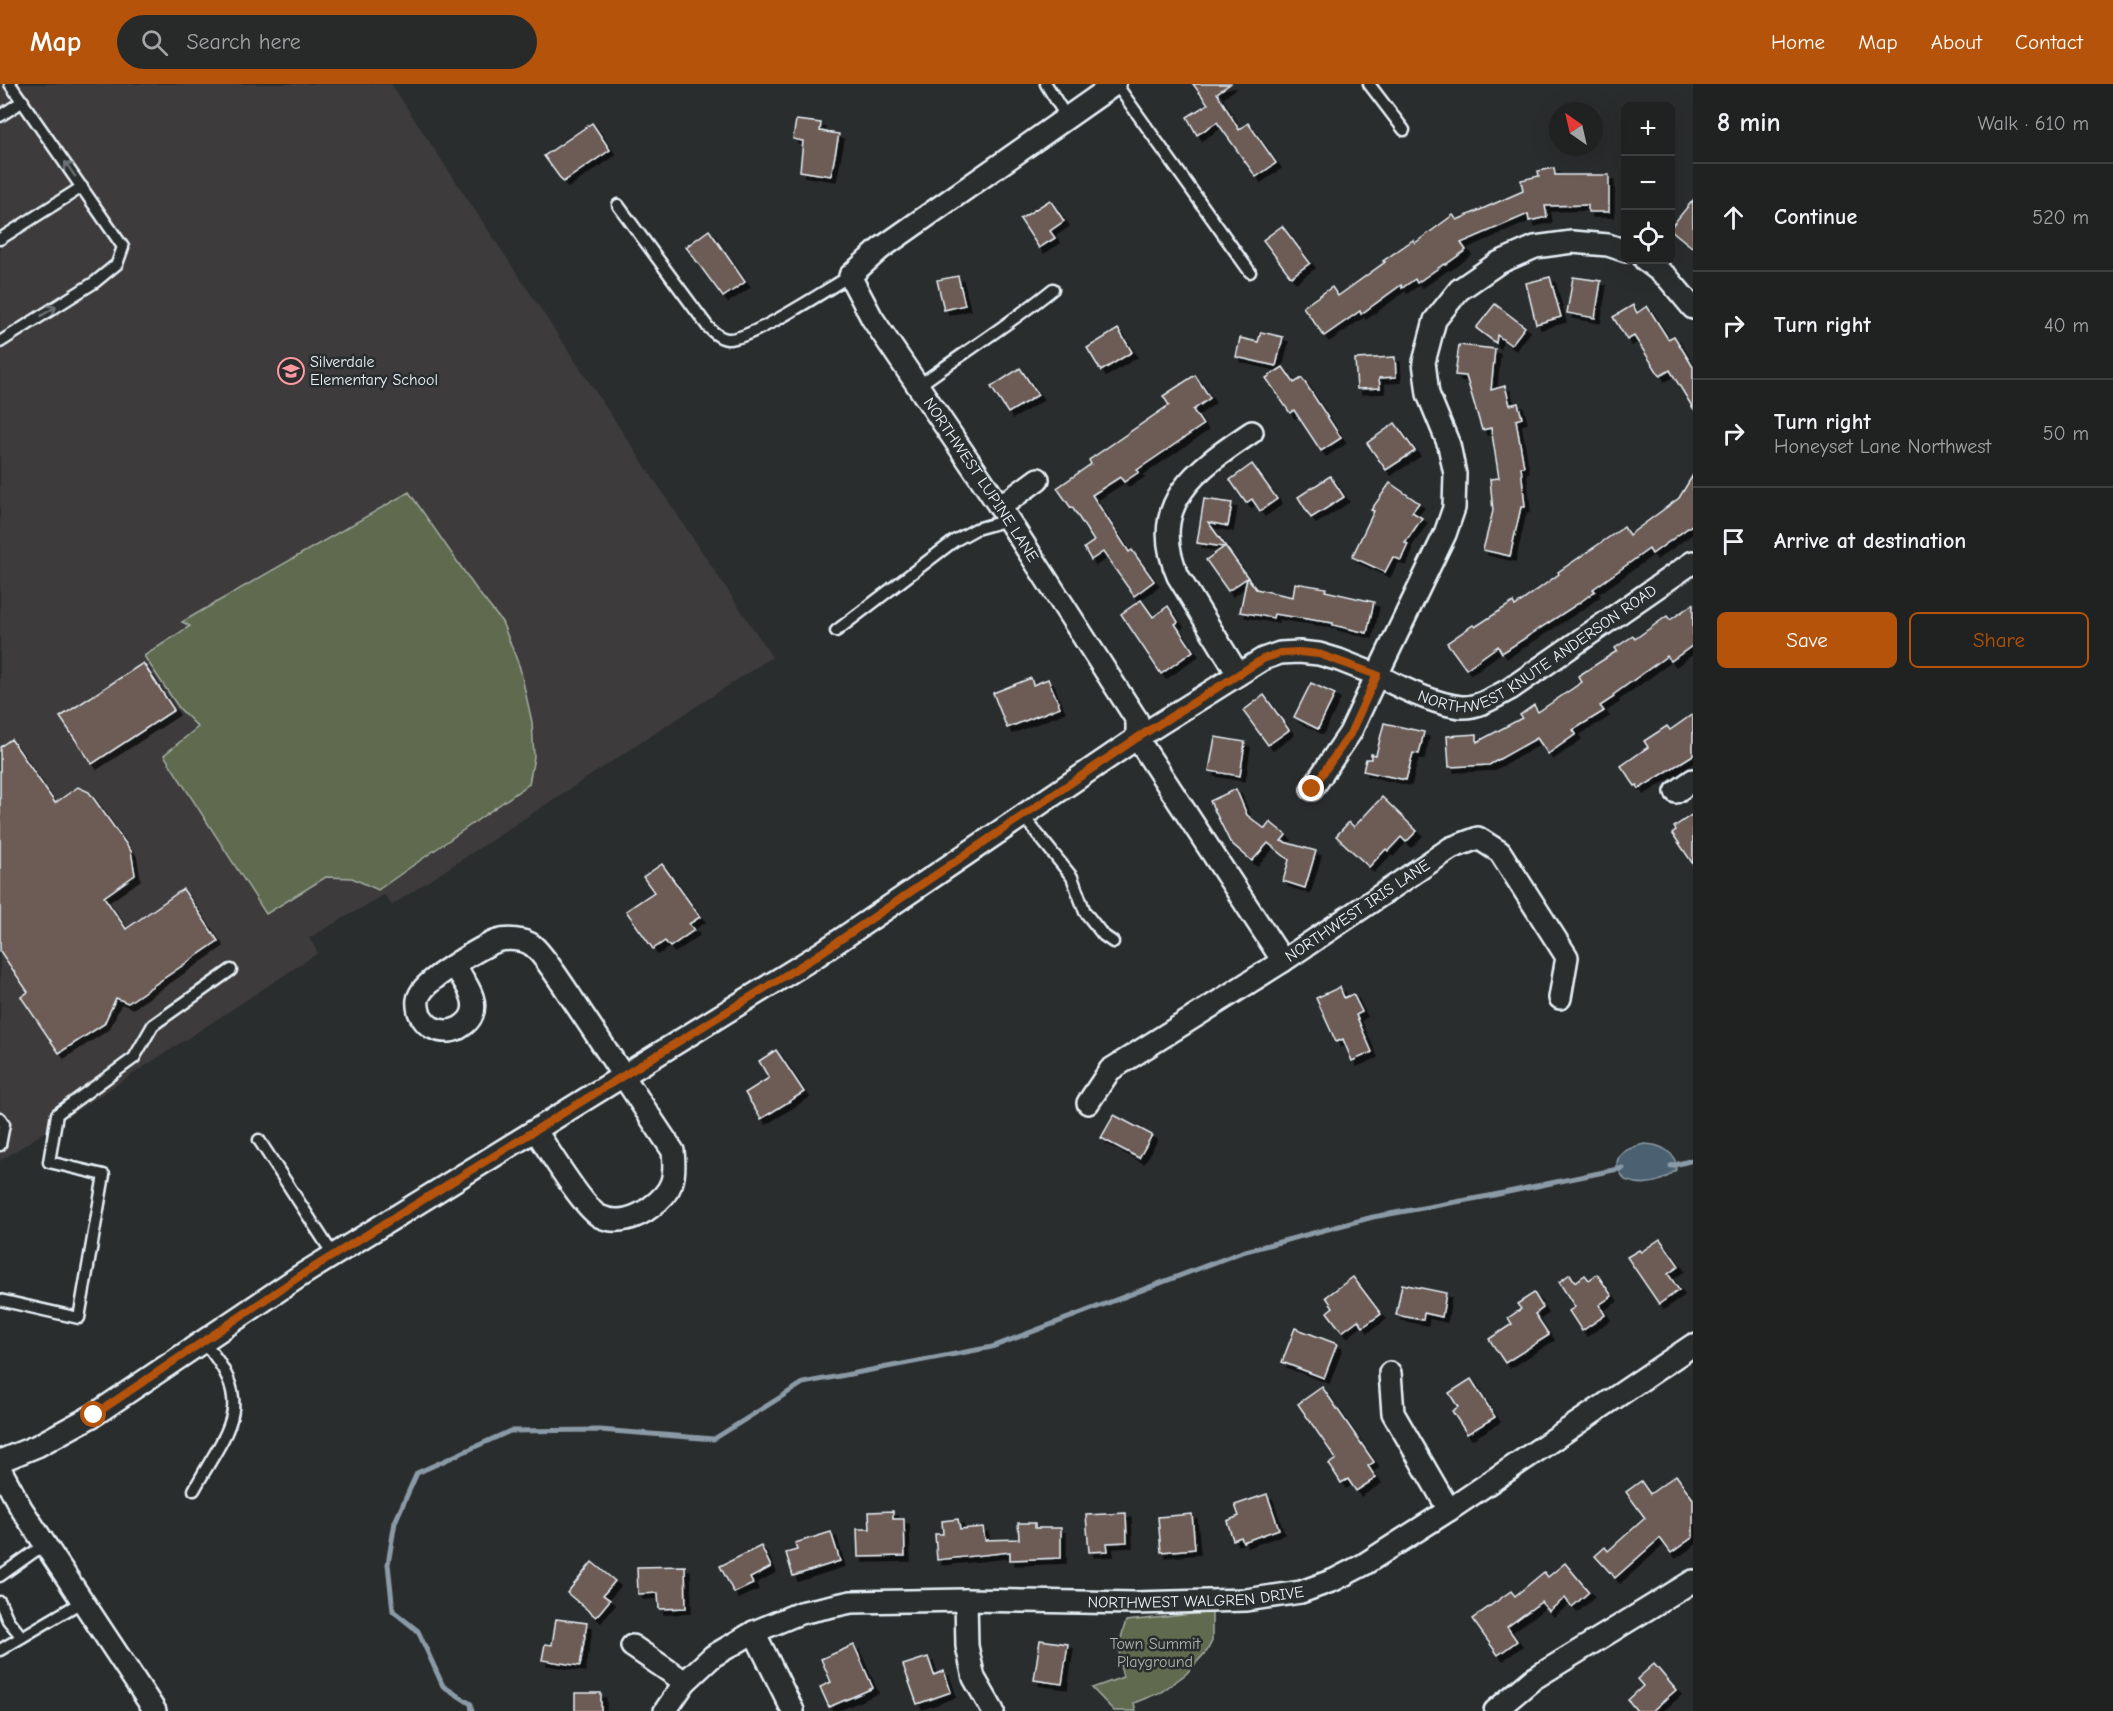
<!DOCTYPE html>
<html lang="en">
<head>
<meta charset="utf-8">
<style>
  body { margin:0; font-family:"Comic Neue",sans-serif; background:#282a2a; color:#f1f3f6 }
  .controls { position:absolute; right:18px; top:18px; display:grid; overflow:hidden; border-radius:9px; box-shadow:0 6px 24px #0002 }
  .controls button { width:54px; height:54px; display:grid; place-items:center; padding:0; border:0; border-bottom:2px solid #3d3f40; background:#202222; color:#f1f3f6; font:30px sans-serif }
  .compass { position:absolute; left:1549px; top:18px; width:54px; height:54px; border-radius:50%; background:#202222; box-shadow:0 6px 24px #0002; rotate:326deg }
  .stop { position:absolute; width:18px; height:18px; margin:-14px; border:4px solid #b45309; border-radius:50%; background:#fff }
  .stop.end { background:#b45309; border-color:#fff; box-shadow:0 2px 6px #0008 }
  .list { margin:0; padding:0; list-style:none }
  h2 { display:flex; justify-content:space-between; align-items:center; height:78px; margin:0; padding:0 24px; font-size:26px }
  h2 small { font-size:20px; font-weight:400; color:#a2a4a5 }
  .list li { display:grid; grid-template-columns:39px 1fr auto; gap:18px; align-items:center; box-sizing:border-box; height:108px; padding:0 24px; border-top:2px solid #3d3f40 }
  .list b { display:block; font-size:22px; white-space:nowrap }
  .list p { margin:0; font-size:20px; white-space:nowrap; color:#a2a4a5 }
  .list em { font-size:20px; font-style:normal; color:#a2a4a5 }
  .actions { display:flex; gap:12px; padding:18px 24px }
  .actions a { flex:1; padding:14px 0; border:2px solid #b45309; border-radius:9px; text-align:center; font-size:21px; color:#b45309 }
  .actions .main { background:#b45309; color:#fff }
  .icon { flex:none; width:33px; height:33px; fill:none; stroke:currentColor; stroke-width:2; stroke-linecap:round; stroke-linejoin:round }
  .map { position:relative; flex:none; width:1693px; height:1627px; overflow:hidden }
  header { display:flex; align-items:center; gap:36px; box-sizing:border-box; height:84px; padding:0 30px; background:#b45309; color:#fff }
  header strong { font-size:28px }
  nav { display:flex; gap:33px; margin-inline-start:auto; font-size:21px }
  .search { width:420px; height:54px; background:#282a2a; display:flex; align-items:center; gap:15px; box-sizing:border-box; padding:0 21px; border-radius:33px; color:#a2a4a5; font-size:22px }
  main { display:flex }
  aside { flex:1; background:#202222 }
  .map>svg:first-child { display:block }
</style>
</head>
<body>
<header>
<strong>Map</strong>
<div class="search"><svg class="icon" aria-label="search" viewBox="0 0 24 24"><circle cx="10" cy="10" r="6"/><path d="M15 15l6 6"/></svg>Search here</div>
<nav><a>Home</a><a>Map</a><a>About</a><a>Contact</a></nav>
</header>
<main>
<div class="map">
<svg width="1693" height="1627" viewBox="0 0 1693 1627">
  <defs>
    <filter id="shadow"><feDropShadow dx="5" dy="5" stdDeviation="0" flood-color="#0009"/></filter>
  </defs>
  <rect width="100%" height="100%" fill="#2a2d2e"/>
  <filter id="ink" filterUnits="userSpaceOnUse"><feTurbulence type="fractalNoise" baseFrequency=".0167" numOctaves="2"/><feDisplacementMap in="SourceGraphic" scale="12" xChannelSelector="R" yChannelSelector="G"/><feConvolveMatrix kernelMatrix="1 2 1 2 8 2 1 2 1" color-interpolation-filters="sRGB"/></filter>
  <g filter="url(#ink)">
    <polygon fill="#3e3b3a" points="0,0 391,0 772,573 392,821 384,811 309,854 318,869 0,1077"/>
    <g fill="#606a50" stroke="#a4aea4" stroke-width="1.5">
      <polygon points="409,408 479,509 502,538 520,584 532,638 534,673 529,700 378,806 352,794 326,793 266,830 164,671 198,643 179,624 144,572 190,542 182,538"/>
      <path d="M1212,1528v29l-5,10 -21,23 -25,18 -27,11 2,8h-22l-22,-23 31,-11c-6,-20 -4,-36 3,-56z"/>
    </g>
    <path fill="#4c606f" stroke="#8a9aa6" stroke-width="1.5" d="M1644,1060c15,0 34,8 32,26 -15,14 -32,17 -51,10l-8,-12c-2,-17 14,-20 27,-24z"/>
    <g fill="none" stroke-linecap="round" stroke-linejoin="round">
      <g stroke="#8a9aa6" stroke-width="5">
        <polyline points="1671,1082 1693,1076"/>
        <polyline points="472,1627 471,1620 443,1602 418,1547 393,1527 388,1480 395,1438 417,1389 510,1347 600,1346 714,1355 803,1299 992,1263 1242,1168 1373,1133 1489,1112 1623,1084"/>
      </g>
    </g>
    <g fill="#6c5b55" stroke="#e8f1f8" stroke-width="1.5" filter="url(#shadow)">
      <polygon points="1193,0 1230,0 1217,9 1239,46 1248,39 1276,79 1256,93 1217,38 1197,51 1187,33 1208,20"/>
      <polygon points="796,36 821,39 820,47 839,50 831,92 800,87 803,57 793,55"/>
      <polygon points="592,39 610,66 563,98 544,72"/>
      <polygon points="1554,84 1555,91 1609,91 1609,128 1588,128 1588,121 1545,122 1547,133 1529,137 1528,130 1461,159 1466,166 1445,181 1444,180 1417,199 1415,195 1402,204 1401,201 1361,230 1360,227 1324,252 1303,223 1332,203 1338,212 1385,178 1383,177 1413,156 1415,159 1453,131 1457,136 1523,107 1521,96 1539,92 1538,87"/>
      <polygon points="1050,116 1064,137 1050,147 1055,154 1039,164 1020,135"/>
      <polygon points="1693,116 1693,164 1671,146 1671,143"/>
      <polygon points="1282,142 1310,179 1291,193 1263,156"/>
      <polygon points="709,146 745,198 723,213 686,163"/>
      <polygon points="958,192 965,221 944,226 937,196"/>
      <polygon points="1550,193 1561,233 1536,240 1526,199"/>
      <polygon points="1573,193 1601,197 1595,234 1567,229"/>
      <polygon points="1495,220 1525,243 1511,261 1497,251 1496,259 1476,244"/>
      <polygon points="1633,221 1637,229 1647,222 1668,255 1674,252 1693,283 1693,324 1670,286 1660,292 1634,252 1627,256 1613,233"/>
      <polygon points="1118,245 1132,268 1101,287 1087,264"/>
      <polygon points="1261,248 1283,253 1276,282 1236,273 1240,254 1258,258"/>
      <polygon points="1459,261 1495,265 1491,306 1505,302 1510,321 1518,319 1522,334 1516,336 1524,383 1521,383 1525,423 1521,423 1510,472 1483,466 1493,427 1490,395 1499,394 1491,344 1482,346 1466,292 1455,291"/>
      <polygon points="1395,273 1396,293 1379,294 1380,304 1357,305 1355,275"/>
      <polygon points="1283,283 1294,299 1302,294 1341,354 1321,367 1294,326 1290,329 1266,294"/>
      <polygon points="1020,284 1038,311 1008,329 991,303"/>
      <polygon points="1195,291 1210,314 1193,326 1203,341 1137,386 1139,388 1124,398 1120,393 1092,411 1129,468 1132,466 1154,497 1134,512 1103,468 1091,476 1084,464 1094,457 1072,423 1071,424 1057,404 1091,380 1089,376 1169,321 1163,312"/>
      <polygon points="1395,339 1415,367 1386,386 1367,359"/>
      <polygon points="1252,380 1277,415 1260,427 1252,415 1246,419 1230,396"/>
      <polygon points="1693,391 1693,440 1652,470 1649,465 1593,505 1595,507 1579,519 1502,569 1498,562 1466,585 1447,559 1473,541 1475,543 1513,518 1515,522 1559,490 1558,488 1624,443 1629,451 1679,414"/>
      <polygon points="1330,392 1344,413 1311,434 1298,413"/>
      <polygon points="1390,399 1419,419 1412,428 1422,434 1405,459 1408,460 1401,476 1393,473 1385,488 1352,473 1374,427 1371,426"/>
      <polygon points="1204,415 1232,419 1228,442 1208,438 1256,505 1293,513 1295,499 1326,504 1325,507 1374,518 1367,549 1333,541 1333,539 1274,530 1273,534 1240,528 1247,494 1228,507 1206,476 1224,463 1197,459"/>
      <polygon points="1141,516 1153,533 1168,522 1178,538 1175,540 1193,567 1161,590 1121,530"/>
      <polygon points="1693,520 1693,561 1671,577 1667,572 1613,611 1614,613 1600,622 1604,627 1573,646 1576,650 1548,670 1537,654 1489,681 1449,683 1447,652 1477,650 1477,658 1522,634 1520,631 1534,621 1538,628 1582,598 1578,592 1617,567 1615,564 1633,552 1635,555 1667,532 1670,536"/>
      <polygon points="143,579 174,626 92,680 60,633"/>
      <polygon points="1031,594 1033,601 1048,595 1060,623 1007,644 993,609"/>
      <polygon points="1311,599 1335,610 1318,645 1294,633"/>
      <polygon points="1264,611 1289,646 1268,661 1243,627"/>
      <polygon points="1693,630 1693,671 1639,705 1637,701 1635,702 1621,682 1648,663 1644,657 1667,642 1670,646"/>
      <polygon points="1384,639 1424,648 1419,670 1413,669 1406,696 1363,687 1366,675 1371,675 1371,670 1376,671"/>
      <polygon points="1215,653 1245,658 1240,692 1209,687"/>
      <polygon points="11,655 55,719 78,703 89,708 131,767 135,791 104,813 126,845 183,805 218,857 128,919 116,914 104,940 59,969 21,913 28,908 0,867 0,663"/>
      <polygon points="1236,705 1247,731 1265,745 1270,738 1286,751 1281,757 1316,767 1305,804 1283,797 1289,776 1268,759 1252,777 1230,758 1210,717"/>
      <polygon points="1382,713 1417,747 1406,758 1401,753 1388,767 1386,765 1369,783 1336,752 1349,738 1354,743"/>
      <polygon points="1693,730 1693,780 1672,749 1676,746 1674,743"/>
      <polygon points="662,780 700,833 689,840 694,846 670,863 665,857 653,865 626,827 654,808 643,793"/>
      <polygon points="1340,903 1344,914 1353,910 1362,928 1356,931 1372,968 1352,977 1343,955 1336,958 1316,914"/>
      <polygon points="776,966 804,1008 761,1035 745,1009 769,994 759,977"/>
      <polygon points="1114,1031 1152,1051 1139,1074 1101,1054"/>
      <polygon points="1660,1155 1679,1182 1668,1190 1679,1206 1659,1220 1627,1173 1639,1166 1641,1168"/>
      <polygon points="1570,1190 1575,1198 1585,1191 1589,1196 1597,1190 1612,1212 1599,1221 1605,1231 1582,1247 1569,1227 1575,1223 1559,1198"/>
      <polygon points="1353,1193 1381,1230 1363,1243 1358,1236 1342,1248 1327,1228 1333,1223 1326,1213"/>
      <polygon points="1402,1200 1446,1209 1442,1233 1424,1229 1423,1236 1396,1231"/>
      <polygon points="1534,1209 1543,1224 1535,1230 1549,1251 1505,1279 1489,1255 1512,1240 1508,1234 1521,1225 1517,1220"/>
      <polygon points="1295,1244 1337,1260 1324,1294 1282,1278"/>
      <polygon points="1471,1295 1495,1333 1467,1350 1452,1327 1458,1323 1449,1309"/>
      <polygon points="1322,1303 1374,1378 1368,1382 1376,1394 1356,1407 1348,1395 1341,1399 1329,1380 1336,1375 1298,1320"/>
      <polygon points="1676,1391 1693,1415 1693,1453 1671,1469 1660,1454 1615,1494 1595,1472 1605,1463 1608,1467 1645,1434 1626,1408 1641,1397 1650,1410"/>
      <polygon points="1267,1410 1279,1445 1243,1458 1241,1453 1233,1456 1227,1437 1239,1432 1235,1421"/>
      <polygon points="893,1427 893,1435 904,1435 905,1472 858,1473 857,1445 870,1445 869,1428"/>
      <polygon points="1126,1429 1127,1458 1107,1459 1108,1467 1089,1468 1086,1431"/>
      <polygon points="1192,1430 1195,1465 1161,1468 1158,1433"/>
      <polygon points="958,1435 960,1445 983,1443 985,1456 1019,1455 1018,1439 1035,1439 1035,1444 1061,1444 1061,1474 1010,1476 1010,1468 937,1476 935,1450 943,1450 942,1437"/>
      <polygon points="831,1448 840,1477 793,1492 786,1469 797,1466 795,1459"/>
      <polygon points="761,1462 771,1483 750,1494 753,1500 734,1509 720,1482"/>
      <polygon points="592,1478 615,1497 603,1511 610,1516 596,1533 567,1509"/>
      <polygon points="1565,1479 1589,1508 1572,1523 1565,1514 1549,1527 1541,1518 1507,1543 1517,1557 1498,1571 1472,1535 1511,1507 1515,1512 1544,1488 1548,1493"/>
      <polygon points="685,1482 686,1524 659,1525 658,1509 638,1510 637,1483"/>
      <polygon points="556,1535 587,1539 580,1582 542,1576 545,1560 552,1561"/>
      <polygon points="1040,1556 1068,1560 1062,1600 1034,1596"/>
      <polygon points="854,1561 873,1604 829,1623 820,1603 831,1598 821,1575"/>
      <polygon points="928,1573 934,1591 944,1587 951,1608 917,1620 903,1581"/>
      <polygon points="1654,1580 1676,1606 1652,1627 1637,1627 1628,1616 1643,1602 1637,1595"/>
      <rect x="575" y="1609" width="26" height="18"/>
    </g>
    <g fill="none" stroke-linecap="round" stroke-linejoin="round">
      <defs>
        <g id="lane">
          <polyline points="1046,0 1067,34"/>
          <polyline points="1116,0 1250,188"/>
          <polyline points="1369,0 1404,46"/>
          <polyline points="0,32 23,17"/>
          <path d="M618,121l90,122c5,5 11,11 19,12 23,2 100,-50 123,-63"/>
          <polyline points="0,155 82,103"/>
          <polyline points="0,258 95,198 117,180 123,163 10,0"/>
          <path d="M918,302c45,-33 92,-62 135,-97"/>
          <polyline points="836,547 954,457 976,445 1008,436"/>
          <polyline points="1023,732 1072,793 1085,828 1103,851 1113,858"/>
          <polyline points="0,1034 4,1040 0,1061"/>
          <polyline points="259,1056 334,1172"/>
          <polyline points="0,1216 79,1234 104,1091 49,1078 57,1030 134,974 153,941 231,886"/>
          <path d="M194,1406c34,-63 64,-84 9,-149"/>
          <polyline points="0,1492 45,1460"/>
          <polyline points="0,1518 8,1536 22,1553"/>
          <polyline points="0,1566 83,1517"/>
        </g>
        <g id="street">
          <path id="s1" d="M1115,0l-235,165 -30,27 22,42 128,189 137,213v18l146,223"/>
          <path id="s2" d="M1626,167l-18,-6 -36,-3 -37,5 -37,16 -39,27 -24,30 -11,42 4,32 21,51 6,29 -1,34 -9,26 -68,141c24,13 56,29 84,32 17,1 34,-10 49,-18l183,-127"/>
          <polyline points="1645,176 1667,193 1693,224"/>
          <polyline points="1000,423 1038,395"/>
          <path d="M1238,590l-60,-98c-32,-73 19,-107 74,-144"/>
          <polyline points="1676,708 1693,696"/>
          <path d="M454,882c13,18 34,45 5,62 -8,4 -17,4 -26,0 -5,-2 -12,-10 -14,-16 -2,-9 -2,-14 3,-21 9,-14 59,-44 75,-50 10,-3 27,-2 35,4 10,7 33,43 41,55 34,50 66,101 100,151 3,27 0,40 -22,56 -14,11 -34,18 -52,9 -17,-10 -51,-67 -63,-85"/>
          <path id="s3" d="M1088,1019l22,-33 173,-109 168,-113 27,-10 22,14 67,105 -7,41"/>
          <polyline points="1390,1289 1393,1329 1449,1426"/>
          <polyline points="0,1377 37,1362 94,1331 300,1192 815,873 1137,654 1263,575 1280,569 1299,568 1319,570 1339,576 1377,591 1350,649 1312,705"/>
          <polyline points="0,1385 21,1424 155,1627"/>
          <polyline points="966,1516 967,1562 974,1594 993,1627"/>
          <polyline points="754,1548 793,1627"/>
          <polyline points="632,1562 685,1598"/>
          <path id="s4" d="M665,1627l20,-29 28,-26 41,-24 46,-19 51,-11 115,-2 168,3 112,-3 55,-8 33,-12 29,-15 86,-55 244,-165"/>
          <polyline points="1495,1627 1533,1595 1693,1497"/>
        </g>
      </defs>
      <use href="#lane" stroke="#e8f1f8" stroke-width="15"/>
      <use href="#street" stroke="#e8f1f8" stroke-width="26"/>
      <use href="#lane" stroke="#2a2d2e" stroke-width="10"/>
      <use href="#street" stroke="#2a2d2e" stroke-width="21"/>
    </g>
    <defs><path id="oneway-shaft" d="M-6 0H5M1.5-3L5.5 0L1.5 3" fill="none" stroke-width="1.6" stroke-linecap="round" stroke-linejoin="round" transform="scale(1.5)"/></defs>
    <g stroke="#6c7275">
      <use href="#oneway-shaft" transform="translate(70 85) rotate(-125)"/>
      <use href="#oneway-shaft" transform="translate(49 227) rotate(-32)"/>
    </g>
  </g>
  <g fill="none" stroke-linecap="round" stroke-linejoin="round" filter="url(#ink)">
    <polyline stroke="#b45309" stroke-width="8" points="94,1331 300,1192 815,873 1137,654 1263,575 1280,569 1299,568 1319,570 1377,591 1350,650 1312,705"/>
  </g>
  <defs>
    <symbol id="school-ring" viewBox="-11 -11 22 22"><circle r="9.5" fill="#2a2d2e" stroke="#ff9aa2" stroke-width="1.5"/><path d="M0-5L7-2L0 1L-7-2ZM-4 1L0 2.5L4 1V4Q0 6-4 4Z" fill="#ff9aa2"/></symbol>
  </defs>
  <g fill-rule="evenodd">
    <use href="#school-ring" x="276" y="272" width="30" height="30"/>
  </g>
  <g text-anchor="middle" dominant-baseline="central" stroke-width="5" stroke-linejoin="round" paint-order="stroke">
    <g font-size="16" fill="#e8f1f8" stroke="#2a2d2e" text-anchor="start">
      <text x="310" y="278">Silverdale<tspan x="310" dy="18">Elementary School</tspan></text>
    </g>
    <g font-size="16" fill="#e8f1f8" stroke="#2a2d2e">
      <text stroke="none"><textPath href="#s1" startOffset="570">NORTHWEST LUPINE LANE</textPath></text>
      <text stroke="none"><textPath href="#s2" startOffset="780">NORTHWEST KNUTE ANDERSON ROAD</textPath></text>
      <text stroke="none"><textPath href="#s3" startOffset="334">NORTHWEST IRIS LANE</textPath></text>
      <text stroke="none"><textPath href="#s4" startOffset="568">NORTHWEST WALGREN DRIVE</textPath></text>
    </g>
    <g font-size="16" fill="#abb4ac" stroke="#2a2d2e">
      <text x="1155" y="1560">Town Summit<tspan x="1155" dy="18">Playground</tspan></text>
    </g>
  </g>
</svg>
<div class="controls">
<button>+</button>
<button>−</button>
<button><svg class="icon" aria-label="locate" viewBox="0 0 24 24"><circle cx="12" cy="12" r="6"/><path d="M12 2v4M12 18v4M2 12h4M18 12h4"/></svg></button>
</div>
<svg class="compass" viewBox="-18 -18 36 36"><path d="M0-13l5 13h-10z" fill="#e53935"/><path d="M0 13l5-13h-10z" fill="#a2a4a5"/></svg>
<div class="stop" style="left:94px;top:1331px"></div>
<div class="stop end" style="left:1312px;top:705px"></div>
</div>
<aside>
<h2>8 min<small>Walk · 610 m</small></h2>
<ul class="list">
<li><svg class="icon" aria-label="ahead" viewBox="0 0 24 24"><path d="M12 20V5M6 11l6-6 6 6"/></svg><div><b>Continue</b></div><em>520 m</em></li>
<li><svg class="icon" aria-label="right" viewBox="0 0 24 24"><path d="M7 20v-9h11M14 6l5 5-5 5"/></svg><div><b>Turn right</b></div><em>40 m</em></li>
<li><svg class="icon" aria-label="right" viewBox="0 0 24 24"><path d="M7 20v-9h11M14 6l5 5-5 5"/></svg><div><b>Turn right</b><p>Honeyset Lane Northwest</p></div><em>50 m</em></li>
<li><svg class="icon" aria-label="arrive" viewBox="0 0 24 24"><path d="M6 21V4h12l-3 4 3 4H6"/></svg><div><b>Arrive at destination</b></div></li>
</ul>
<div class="actions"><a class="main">Save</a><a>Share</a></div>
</aside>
</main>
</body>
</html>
